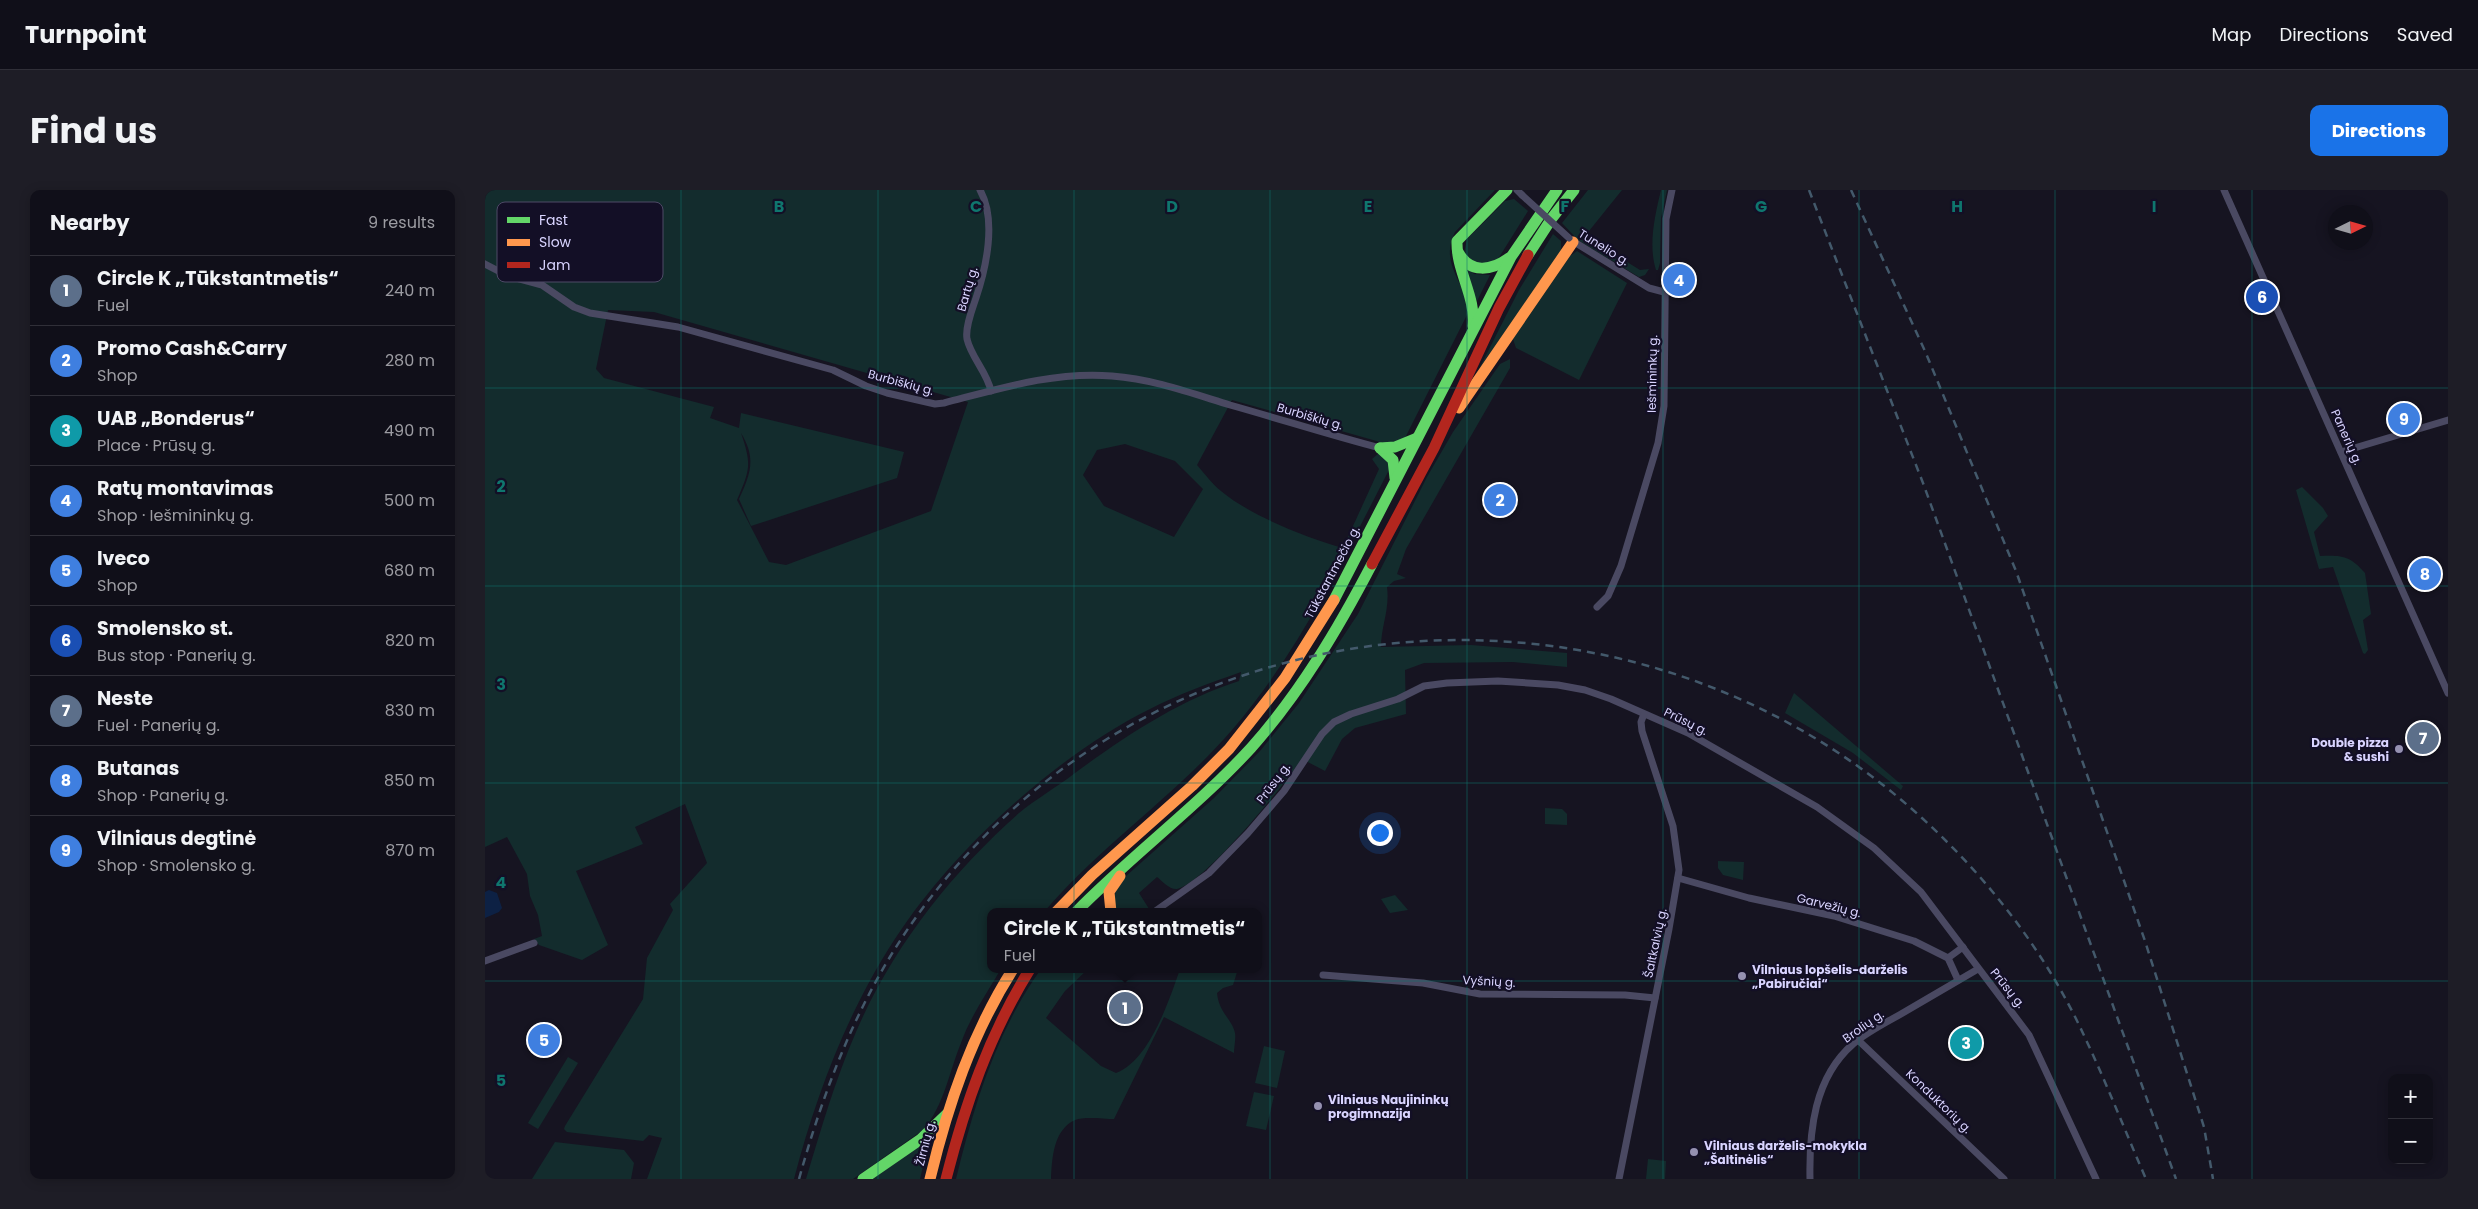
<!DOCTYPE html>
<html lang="en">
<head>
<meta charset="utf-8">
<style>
  body { margin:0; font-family:Poppins,sans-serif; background:#1e1d26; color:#f1f3f6 }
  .controls { position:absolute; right:15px; bottom:15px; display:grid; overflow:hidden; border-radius:10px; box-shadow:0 2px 12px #0003 }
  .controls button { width:45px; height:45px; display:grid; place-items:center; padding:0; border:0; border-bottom:1px solid #302f38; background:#100f19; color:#f1f3f6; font:25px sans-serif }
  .compass { position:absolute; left:1843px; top:15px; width:45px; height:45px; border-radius:50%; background:#100f19; box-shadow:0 2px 12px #0003; rotate:85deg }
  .you { position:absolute; left:894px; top:642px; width:18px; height:18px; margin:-12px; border:4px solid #fff; border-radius:50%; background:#1a73e8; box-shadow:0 0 0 8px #1a73e833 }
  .badge { display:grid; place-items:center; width:32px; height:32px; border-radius:50%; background:#1a73e8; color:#fff; font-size:16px; font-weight:700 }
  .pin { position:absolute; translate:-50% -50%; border:2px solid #fff; box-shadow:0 1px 5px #0006 }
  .popup { position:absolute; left:502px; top:718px; width:275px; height:65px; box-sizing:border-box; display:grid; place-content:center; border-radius:10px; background:#100f19; filter:drop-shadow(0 1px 4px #0005); font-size:16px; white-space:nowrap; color:#9c9ca2 }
  .popup b { font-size:19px; color:#f1f3f6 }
  .popup::after { content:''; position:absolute; left:50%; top:100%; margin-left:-10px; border:10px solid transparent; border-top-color:#100f19 }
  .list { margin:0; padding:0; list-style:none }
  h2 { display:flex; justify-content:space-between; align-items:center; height:65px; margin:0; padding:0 20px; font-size:21px }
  h2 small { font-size:16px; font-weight:400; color:#9c9ca2 }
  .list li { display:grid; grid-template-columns:32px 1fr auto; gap:15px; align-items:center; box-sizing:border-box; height:70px; padding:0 20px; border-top:1px solid #302f38 }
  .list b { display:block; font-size:19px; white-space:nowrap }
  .list p { margin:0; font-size:16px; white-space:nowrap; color:#9c9ca2 }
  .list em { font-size:16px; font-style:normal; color:#9c9ca2 }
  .map { position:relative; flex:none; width:1963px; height:989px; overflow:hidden; border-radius:10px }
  header { display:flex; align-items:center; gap:30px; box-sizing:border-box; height:70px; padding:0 25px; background:#100f19; border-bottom:1px solid #302f38 }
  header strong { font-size:24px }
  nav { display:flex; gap:28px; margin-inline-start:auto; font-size:18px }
  .intro { display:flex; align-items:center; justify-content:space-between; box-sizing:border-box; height:120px; padding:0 30px }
  h1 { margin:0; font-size:35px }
  .button { padding:12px 22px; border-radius:10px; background:#1a73e8; color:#fff; font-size:18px; font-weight:700 }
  main { display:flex; gap:30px; padding:0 30px }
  aside { flex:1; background:#100f19; border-radius:10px; box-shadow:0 2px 12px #0003 }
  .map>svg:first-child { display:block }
</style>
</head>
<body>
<header>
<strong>Turnpoint</strong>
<nav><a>Map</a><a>Directions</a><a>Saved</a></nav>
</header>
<div class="intro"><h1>Find us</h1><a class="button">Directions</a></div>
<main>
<aside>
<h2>Nearby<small>9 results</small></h2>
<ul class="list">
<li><span class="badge" style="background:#5c6f8a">1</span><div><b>Circle K „Tūkstantmetis“</b><p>Fuel</p></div><em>240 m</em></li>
<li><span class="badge" style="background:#3f7fe0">2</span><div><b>Promo Cash&amp;Carry</b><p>Shop</p></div><em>280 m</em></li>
<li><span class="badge" style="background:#0f9aa8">3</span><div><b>UAB „Bonderus“</b><p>Place · Prūsų g.</p></div><em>490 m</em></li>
<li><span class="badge" style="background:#3f7fe0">4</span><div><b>Ratų montavimas</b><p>Shop · Iešmininkų g.</p></div><em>500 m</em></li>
<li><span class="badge" style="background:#3f7fe0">5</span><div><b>Iveco</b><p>Shop</p></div><em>680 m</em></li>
<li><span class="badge" style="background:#1a4fb4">6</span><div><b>Smolensko st.</b><p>Bus stop · Panerių g.</p></div><em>820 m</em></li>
<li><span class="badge" style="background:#5c6f8a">7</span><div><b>Neste</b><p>Fuel · Panerių g.</p></div><em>830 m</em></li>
<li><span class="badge" style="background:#3f7fe0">8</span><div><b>Butanas</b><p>Shop · Panerių g.</p></div><em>850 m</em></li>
<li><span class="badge" style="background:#3f7fe0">9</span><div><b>Vilniaus degtinė</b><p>Shop · Smolensko g.</p></div><em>870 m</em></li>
</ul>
</aside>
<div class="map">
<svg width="1963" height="989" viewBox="0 0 1963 989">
  <rect width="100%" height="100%" fill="#161421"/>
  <g fill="#132c2d" fill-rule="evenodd">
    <path d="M0,0h1010l-40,42c-16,32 10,49 14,79l-64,127 -16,6 -9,-2 -148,-42 -35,65c8,9 15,19 24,26 28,24 86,47 122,57l36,-79 -7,-10 7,-6h5l6,15c-47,91 -91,184 -158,262 -57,66 -131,115 -188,182h-53v57h10c-14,24 -31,48 -40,74 -12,29 -17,63 -38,87l-70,49h-47c15,-50 29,-99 50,-147 36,-84 95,-159 163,-219 17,-14 38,-26 56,-40 49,-36 104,-73 164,-92l2,-9c-31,11 -62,22 -91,37 -91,45 -190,135 -247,218 -52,75 -86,164 -109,252h-147l15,-41 -13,-3 -6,6 -76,-9 -3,-3 1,-3 78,-127 4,-41 26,-48 -3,-6 37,-41 -22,-59 -50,23 8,17 -67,27 32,74 -26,15 -43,-15 -5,-6 8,-3 -4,-21 -8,-19 -3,-22 -20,-37 -22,10zM123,120l46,2 314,90 -37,109 -145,54 -17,-3 -32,-62c13,-30 15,-35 4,-67 16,26 9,42 -2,66l12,27 146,-48 7,-26 -163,-39 -2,15 -29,-10 4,-11 -110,-29 -8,-9zM640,254l50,17 28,28 -29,48 -70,-31 -21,-31 14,-25z"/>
    <polygon points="1103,0 1137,0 1100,46 1155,80 1164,79 1160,85 1154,87 1093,50 1077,33"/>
    <path d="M1176,0h6l-6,28 -1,45 -2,7h-2c-8,-25 -1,-55 5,-80z"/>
    <polygon points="1029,9 1043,21 1013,69 992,76 979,63 982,49 1020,11"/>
    <polygon points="1068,44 1076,51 1076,62 994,179 1034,100"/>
    <polygon points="1092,61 1142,93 1094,190 1031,158 1028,149 1085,66"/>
    <polygon points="974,71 989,84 1005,85 992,111"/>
    <path d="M1025,169v9l-104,181 -9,25 9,4 -12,3 -7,6c3,22 -6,39 -6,60l90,-2 96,8v14l-54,-5 -89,1 -19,7 1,44 -51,14 -13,11 -17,32 -23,-12c-18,26 -98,125 -125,130 -7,1 -15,-8 -20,-12l-18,16 12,19h-35l-3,-8 4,-20 97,-86 46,-47 39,-48 59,-89 69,-137 26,-45 47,-68z"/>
    <path d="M1817,297l21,21 5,8 -14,16 6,24c23,-1 30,0 45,17l6,41 -8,6 5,30 -3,4 -2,-1 -30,-86 -14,2 -23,-79z"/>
    <polygon points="1309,503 1418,596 1416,600 1368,563 1300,523"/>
    <polygon points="1060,618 1077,619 1082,624 1082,635 1060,634"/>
    <polygon points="1233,671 1259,672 1258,690 1238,685 1233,678"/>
    <polygon points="910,705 923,720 905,723 896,709"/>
    <path d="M556,779h47l-23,22 -19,27 55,48 15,7c33,-12 53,-72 64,-104h58l-5,16 -10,3 -6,5c2,20 15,26 18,40 1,6 -1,14 -1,20l-70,-36 -50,102c-10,0 -29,-3 -39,1 -22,10 -23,39 -24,59h-95c18,-74 40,-147 85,-210z"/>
    <polygon points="779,856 800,861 792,898 770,893"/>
    <polygon points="83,867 93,873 53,939 43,933"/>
    <polygon points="769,902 789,906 781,940 761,936"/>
    <polygon points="445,947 435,989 388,989"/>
    <polygon points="70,952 139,960 149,973 146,989 47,989"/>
    <polygon points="1163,969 1181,971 1180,989 1161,989"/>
  </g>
  <polygon fill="#0d2144" points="4,700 12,703 17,718 14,722 0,728 0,702"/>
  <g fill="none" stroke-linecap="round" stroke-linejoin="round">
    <g stroke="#4a4962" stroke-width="7">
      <path d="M495,0c17,30 6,78 -4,108 -4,12 -11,29 -9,41 4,18 20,33 24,52"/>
      <polyline points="1032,0 1037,5"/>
      <polyline points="1739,0 1963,503"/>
      <polyline points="1086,50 1164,98 1179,102"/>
      <path d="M0,74l23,12 34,9 32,22 16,6 88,14 155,43 33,16 21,7 48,11 9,-1c54,-14 111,-32 168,-27 41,3 79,17 118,29 50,14 100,30 150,43"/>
      <polyline points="1856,262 1963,230"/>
      <polyline points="1112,417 1123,406 1136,376 1173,253 1179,216 1181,29 1187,0"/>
      <polyline points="1193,688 1264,708 1349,726 1429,751 1463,768 1473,790"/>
      <polyline points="669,722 724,683 763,643 799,601 837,544 849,532 866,524 913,509 939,496 962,493 1013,491 1073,495 1100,500 1126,509 1203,543 1332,617 1389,658 1436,702 1544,845 1611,989"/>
      <polyline points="1463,768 1478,757"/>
      <polyline points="0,771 49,753"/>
      <polyline points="838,785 938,793 995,804 1140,805 1170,808"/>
      <polyline points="1373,850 1519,989"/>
      <polyline points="1134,989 1184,739 1194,680 1188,636 1157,541 1156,532 1159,524"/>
      <path d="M1325,989c-1,-48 4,-101 43,-135 14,-12 32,-21 48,-30 26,-15 51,-30 77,-45"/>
    </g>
    <g stroke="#63d668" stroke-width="11">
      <path d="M973,62c12,22 33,19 51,6"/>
      <polyline points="1043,65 1067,28 1089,0"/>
      <path d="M988,136c3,-30 -17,-55 -16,-85l50,-51"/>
      <polyline points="895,258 908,270 910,288"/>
      <polyline points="895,258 910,257 932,248"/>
      <polyline points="849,410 1026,67 1072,0"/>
      <path d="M591,722c56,-57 121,-105 175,-164 49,-55 87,-119 121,-184"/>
      <polyline points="378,989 436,949 462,924"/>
    </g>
    <g stroke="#ff974d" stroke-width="11">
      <polyline points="974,218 1088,52"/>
      <polyline points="571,722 607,685 707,596 744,559 800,488 849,410"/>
      <polyline points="626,722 624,702 635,686"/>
      <path d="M445,989c18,-75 42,-145 83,-210"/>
    </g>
    <g stroke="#b3261e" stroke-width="11">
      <polyline points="887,374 949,258 1014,118 1043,65"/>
      <path d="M461,989c19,-74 43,-144 84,-210"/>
    </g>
    <g stroke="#43596b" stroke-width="2.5" stroke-dasharray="8 6" stroke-linecap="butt">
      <polyline points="1324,0 1438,293 1691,989"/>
      <polyline points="1366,0 1440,161 1531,381 1660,751 1719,937 1728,989"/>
      <path d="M314,989c27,-97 63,-189 123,-270 238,-322 707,-358 1000,-91 69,63 127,139 165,224 21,45 39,91 59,137"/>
    </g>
    <polyline stroke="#4a4962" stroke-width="7" points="1037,5 1084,48"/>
  </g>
  <path fill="none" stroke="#0f766e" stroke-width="1" stroke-opacity="0.55" d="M196,0v989M393,0v989M589,0v989M785,0v989M982,0v989M1178,0v989M1374,0v989M1570,0v989M1767,0v989M0,198h1963M0,396h1963M0,593h1963M0,791h1963"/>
  <g fill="#9591b1" stroke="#130f26" stroke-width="2">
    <circle cx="1914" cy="559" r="5"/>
    <circle cx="1257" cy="786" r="5"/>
    <circle cx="833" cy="916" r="5"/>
    <circle cx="1209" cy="962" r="5"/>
  </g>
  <g text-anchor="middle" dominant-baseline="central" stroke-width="4.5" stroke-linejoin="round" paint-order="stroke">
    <g font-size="12" fill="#d9d4ff" stroke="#130f26">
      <text transform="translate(1119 57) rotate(32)">Tunelio g.</text>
      <text transform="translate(482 99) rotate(-74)">Bartų g.</text>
      <text transform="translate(1167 184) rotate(-89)">Iešmininkų g.</text>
      <text transform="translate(416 192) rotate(15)">Burbiškių g.</text>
      <text transform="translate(825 226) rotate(16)">Burbiškių g.</text>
      <text transform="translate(1862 247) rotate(66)">Panerių g.</text>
      <text transform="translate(847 382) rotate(-62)">Tūkstantmečio g.</text>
      <text transform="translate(1201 531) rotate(26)">Prūsų g.</text>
      <text transform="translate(788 593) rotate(-53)">Prūsų g.</text>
      <text transform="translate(1344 715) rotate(14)">Garvežių g.</text>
      <text transform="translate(1170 753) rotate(-78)">Šaltkalvių g.</text>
      <text transform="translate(1004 791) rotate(3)">Vyšnių g.</text>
      <text transform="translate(1523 798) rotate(51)">Prūsų g.</text>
      <text transform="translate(1378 836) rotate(-35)">Brolių g.</text>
      <text transform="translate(1454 911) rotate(44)">Konduktorių g.</text>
      <text transform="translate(440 953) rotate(-75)">Žirnių g.</text>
    </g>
    <g font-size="12" font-weight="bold" fill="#d9d4ff" stroke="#130f26" text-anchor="start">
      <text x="1904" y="552" text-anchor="end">Double pizza<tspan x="1904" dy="14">&amp; sushi</tspan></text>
      <text x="1267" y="779">Vilniaus lopšelis-darželis<tspan x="1267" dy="14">„Pabiručiai“</tspan></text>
      <text x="843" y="909">Vilniaus Naujininkų<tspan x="843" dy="14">progimnazija</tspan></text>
      <text x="1219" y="955">Vilniaus darželis-mokykla<tspan x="1219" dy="14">„Šaltinėlis“</tspan></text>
    </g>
  </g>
  <rect x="12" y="12" width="166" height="80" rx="8" fill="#130f26" stroke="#4e4a67" stroke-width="1"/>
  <rect x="22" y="27" width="23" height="6" fill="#63d668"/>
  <rect x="22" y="49" width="23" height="7" fill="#ff974d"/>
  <rect x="22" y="72" width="23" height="6" fill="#b3261e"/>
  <g font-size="14" fill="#d9d4ff">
    <text x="54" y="35">Fast</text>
    <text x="54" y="57">Slow</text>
    <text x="54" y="80">Jam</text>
  </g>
  <g font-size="16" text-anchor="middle" font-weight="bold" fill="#0f766e" stroke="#130f26" stroke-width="4.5" stroke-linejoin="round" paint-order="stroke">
    <text x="294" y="22">B</text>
    <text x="491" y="22">C</text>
    <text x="687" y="22">D</text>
    <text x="883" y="22">E</text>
    <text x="1080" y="22">F</text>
    <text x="1276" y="22">G</text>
    <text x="1472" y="22">H</text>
    <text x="1669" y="22">I</text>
    <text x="16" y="302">2</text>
    <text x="16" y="500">3</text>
    <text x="16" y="698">4</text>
    <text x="16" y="896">5</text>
  </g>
</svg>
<div class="controls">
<button>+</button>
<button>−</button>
</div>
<svg class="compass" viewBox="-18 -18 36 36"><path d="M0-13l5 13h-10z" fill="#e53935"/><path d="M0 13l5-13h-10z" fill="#9c9ca2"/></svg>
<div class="you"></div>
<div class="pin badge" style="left:640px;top:818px;background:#5c6f8a">1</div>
<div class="popup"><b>Circle K „Tūkstantmetis“</b>Fuel</div>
<div class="pin badge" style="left:1015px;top:310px;background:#3f7fe0">2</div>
<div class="pin badge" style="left:1481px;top:853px;background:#0f9aa8">3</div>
<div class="pin badge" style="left:1194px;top:90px;background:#3f7fe0">4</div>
<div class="pin badge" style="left:59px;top:850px;background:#3f7fe0">5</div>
<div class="pin badge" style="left:1777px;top:107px;background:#1a4fb4">6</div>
<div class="pin badge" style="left:1938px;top:548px;background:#5c6f8a">7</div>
<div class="pin badge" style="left:1940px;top:384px;background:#3f7fe0">8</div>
<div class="pin badge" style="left:1919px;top:229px;background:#3f7fe0">9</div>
</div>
</main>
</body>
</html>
